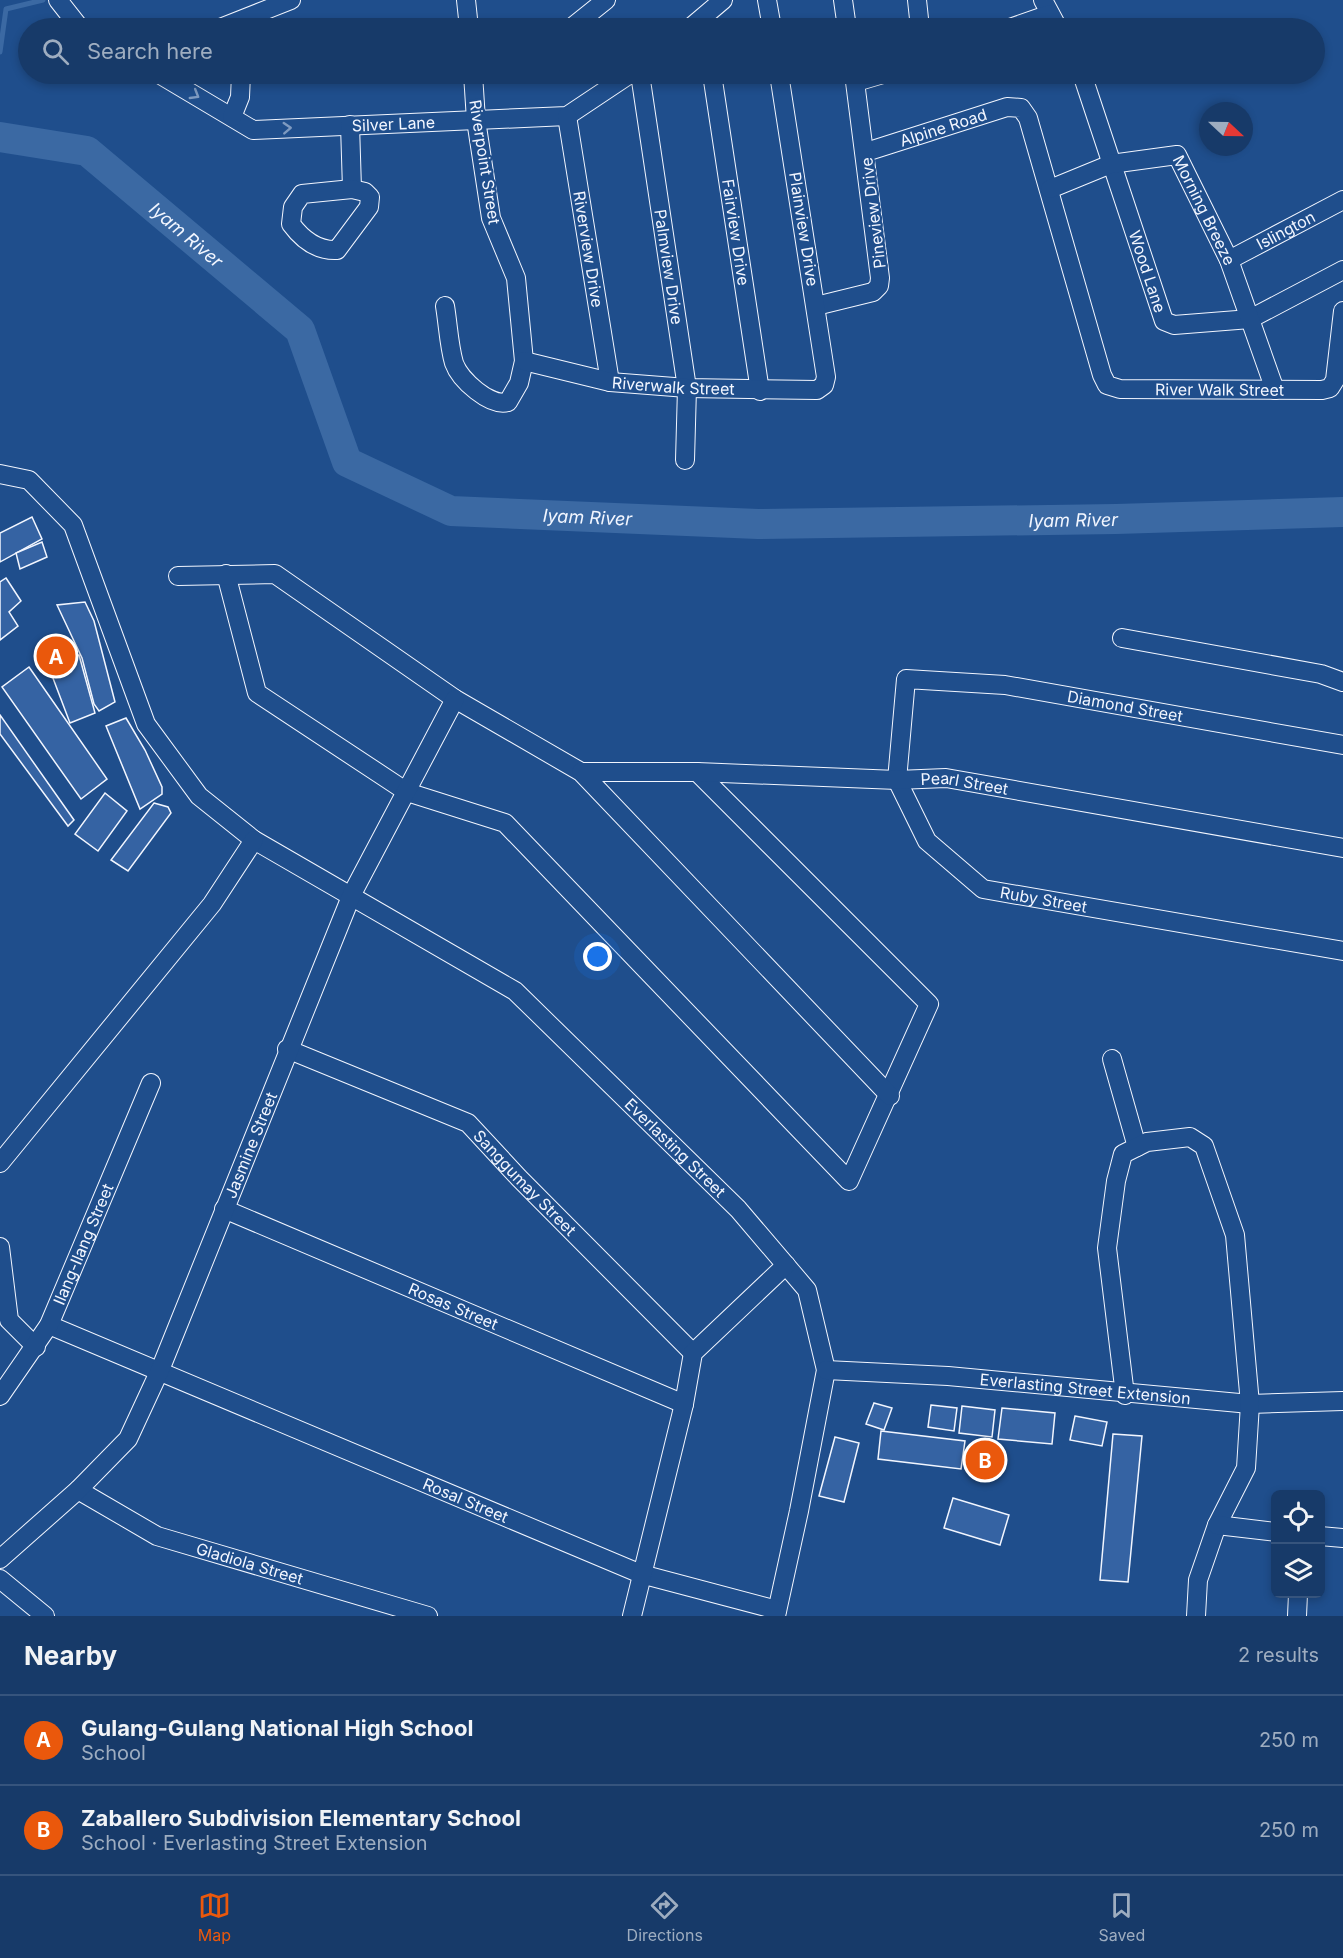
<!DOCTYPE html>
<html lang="en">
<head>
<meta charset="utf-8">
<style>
  body { margin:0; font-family:Inter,sans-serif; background:#244571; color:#f1f3f6 }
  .controls { position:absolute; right:18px; bottom:18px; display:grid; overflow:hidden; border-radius:9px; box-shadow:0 3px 9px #0003 }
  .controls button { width:54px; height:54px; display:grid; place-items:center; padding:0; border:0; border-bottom:2px solid #36547d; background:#173a69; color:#f1f3f6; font:30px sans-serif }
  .compass { position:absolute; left:1199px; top:102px; width:54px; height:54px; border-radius:50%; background:#173a69; box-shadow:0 3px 9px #0003; rotate:112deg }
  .you { position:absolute; left:598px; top:957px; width:21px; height:21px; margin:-15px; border:4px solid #fff; border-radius:50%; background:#1a73e8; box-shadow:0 0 0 9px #1a73e833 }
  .badge { display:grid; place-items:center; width:39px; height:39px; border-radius:50%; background:#ea580c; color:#fff; font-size:20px; font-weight:700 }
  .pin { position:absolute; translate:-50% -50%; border:3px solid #fff; box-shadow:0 2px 6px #0006 }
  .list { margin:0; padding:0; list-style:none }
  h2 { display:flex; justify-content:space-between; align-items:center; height:78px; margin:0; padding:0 24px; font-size:26px }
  h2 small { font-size:20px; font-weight:400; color:#9eadc0 }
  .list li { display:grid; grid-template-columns:39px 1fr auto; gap:18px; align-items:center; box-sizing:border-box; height:90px; padding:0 24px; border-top:2px solid #36547d }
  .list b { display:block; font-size:22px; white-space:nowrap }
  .list p { margin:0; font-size:20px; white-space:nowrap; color:#9eadc0 }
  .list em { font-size:20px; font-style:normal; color:#9eadc0 }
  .icon { flex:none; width:33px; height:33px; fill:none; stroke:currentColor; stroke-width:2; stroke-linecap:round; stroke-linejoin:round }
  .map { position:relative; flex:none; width:1343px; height:1616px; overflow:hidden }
  .search { position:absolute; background:#173a69; box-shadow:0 3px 9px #0003; left:18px; right:18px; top:18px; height:66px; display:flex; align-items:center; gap:15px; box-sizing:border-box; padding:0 21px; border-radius:33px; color:#9eadc0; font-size:22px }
  .sheet { height:258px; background:#173a69 }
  nav { display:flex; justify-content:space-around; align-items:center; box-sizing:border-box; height:84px; border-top:2px solid #36547d; background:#173a69; font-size:16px; color:#9eadc0 }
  nav a { display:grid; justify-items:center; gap:3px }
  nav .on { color:#ea580c }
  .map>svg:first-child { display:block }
</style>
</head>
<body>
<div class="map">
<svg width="1343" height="1616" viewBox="0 0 1343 1616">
  <rect width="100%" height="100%" fill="#1f4e8c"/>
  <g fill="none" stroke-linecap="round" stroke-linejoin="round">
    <polyline stroke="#3b69a3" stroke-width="5" points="0,52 6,9 43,0"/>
    <path stroke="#3b69a3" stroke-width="30" id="s1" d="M0,137l87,14 213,179 47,132 104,49 307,13 358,-5 227,-7"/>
  </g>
  <g fill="#3563a3" stroke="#f2f6ff" stroke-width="1.5">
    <polygon points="32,517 42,539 0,562 0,533"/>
    <polygon points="42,542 47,557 20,569 16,553"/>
    <polygon points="6,578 21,601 9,612 18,626 0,640 0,582"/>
    <polygon points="85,602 94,621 115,702 99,711 94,704 82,658 57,605"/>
    <polygon points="79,655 95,713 70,723 48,665"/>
    <polygon points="29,667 107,779 81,799 2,687"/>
    <polygon points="0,715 74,820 68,826 0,734"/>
    <polygon points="126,718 145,750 162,787 162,794 140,809 106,726"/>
    <polygon points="105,793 127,811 98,851 75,834"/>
    <polygon points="154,803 168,807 171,813 128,871 111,860"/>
    <polygon points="874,1403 892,1408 884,1430 866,1424"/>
    <polygon points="931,1405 957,1408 954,1431 928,1427"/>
    <polygon points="962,1406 995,1410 992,1437 959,1433"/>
    <polygon points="1002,1408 1055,1413 1052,1444 998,1439"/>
    <polygon points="1075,1416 1107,1422 1102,1446 1070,1440"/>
    <polygon points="881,1431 965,1441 961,1469 878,1459"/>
    <polygon points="1113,1434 1142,1436 1128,1582 1100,1580"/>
    <polygon points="835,1437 859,1443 844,1502 819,1496"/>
    <polygon points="953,1498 1009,1515 1000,1545 944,1528"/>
  </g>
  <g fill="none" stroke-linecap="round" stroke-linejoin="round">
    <defs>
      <g id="minor">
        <polyline points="58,0 80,28"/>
        <polyline points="466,0 469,28"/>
        <polyline points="767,0 772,28"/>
        <polyline points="843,0 847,28"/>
        <polyline points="917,0 920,28"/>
        <polyline points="1043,0 1058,28"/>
        <polyline points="220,28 291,0"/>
        <polyline points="571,28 606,0"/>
        <polyline points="690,28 723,0"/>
        <polyline points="1010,28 1050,14"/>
        <path id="s2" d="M159,74l94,56 314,-14 63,-42"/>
        <path id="s3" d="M640,74l47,314 -2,72"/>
        <path id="s4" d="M712,74l48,317"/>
        <path id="s5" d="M1082,74l82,247 10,4 76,-6 93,-49"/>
        <polyline points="856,82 883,74"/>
        <path id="s6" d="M567,116l43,266"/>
        <polyline points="232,117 240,97 241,74"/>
        <polyline points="350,125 352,189"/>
        <path id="s7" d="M866,152l141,-45 14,1 7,10 74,257 5,10 13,4 202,1 8,-2 5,-8 8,-69"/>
        <path d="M352,189l13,3 5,5 -1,10 -32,43c-20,1 -35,-11 -46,-26l2,-17 9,-13z"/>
        <path id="s8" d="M1050,189l61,-25 66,-9 52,105 46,130"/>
        <path id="s9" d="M1229,260l114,-60"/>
        <path d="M445,306c3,18 4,40 9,57 6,17 36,44 54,39l11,-19 5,-22 -8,-83 -25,-60 -15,-98 -3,-46"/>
        <polyline points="816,306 873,292 879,286 880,278 854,74"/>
        <path id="s10" d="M524,361l86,21 77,6 130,2 7,-5 2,-8 -47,-303"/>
        <path id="s11" d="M0,474l29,6 44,45 73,199 53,72 55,44 261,151 223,218 69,81 19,80 -27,141 -23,105"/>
        <polyline points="226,574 257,693 407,792 505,823 849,1181 929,1004 697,772"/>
        <polyline points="178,576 275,574 455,699 581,772 890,1096"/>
        <polyline points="1122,638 1321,674 1343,682"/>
        <path id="s12" d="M1343,745l-338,-60 -99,-6 -9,101 30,61 56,48 360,62"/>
        <path id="s13" d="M581,772h116l200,8 49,-2 397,70"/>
        <path id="s14" d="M287,1049l181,74 51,55 174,175"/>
        <polyline points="1112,1059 1137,1147"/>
        <polyline points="0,1163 212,904 254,840"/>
        <path id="s15" d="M224,1209l460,195"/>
        <polyline points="0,1247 9,1320 36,1347"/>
        <path id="s16" d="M49,1325l592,249 136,36"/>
        <path id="s17" d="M826,1370l122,6 302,28 93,-3"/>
        <polyline points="1125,1395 1107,1248 1116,1181 1123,1154 1147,1142 1190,1137 1204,1146 1235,1235 1250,1404 1246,1468 1217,1525 1198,1580 1196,1616"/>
        <path id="s18" d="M0,1396l49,-71 102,-242"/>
        <path id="s19" d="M78,1490l79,46 271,80"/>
        <polyline points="1217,1525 1276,1532"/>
        <polyline points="1320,1536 1343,1538"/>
        <path id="s20" d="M0,1559l78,-69 50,-51 32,-69 192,-476 103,-195"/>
        <polyline points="0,1579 45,1616"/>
        <polyline points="632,1616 684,1404 693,1353 786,1265"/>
        <polyline points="1297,1616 1298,1594"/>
      </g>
    </defs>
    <use href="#minor" stroke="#f2f6ff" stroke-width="20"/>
    <use href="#minor" stroke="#1f4e8c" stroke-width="18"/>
  </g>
  <defs><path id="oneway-chevron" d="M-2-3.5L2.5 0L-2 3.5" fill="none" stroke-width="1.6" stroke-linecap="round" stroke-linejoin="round" transform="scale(1.5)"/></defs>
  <g stroke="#7e9ac0">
    <use href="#oneway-chevron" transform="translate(195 95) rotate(31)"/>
    <use href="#oneway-chevron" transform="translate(287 128) rotate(-3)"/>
  </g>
  <g text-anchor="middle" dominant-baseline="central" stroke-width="4.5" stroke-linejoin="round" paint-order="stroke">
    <g font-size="16" fill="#f2f6ff" stroke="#1f4e8c">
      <text stroke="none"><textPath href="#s2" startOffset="250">Silver Lane</textPath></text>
      <text stroke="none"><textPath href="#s7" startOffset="81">Alpine Road</textPath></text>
      <text transform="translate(485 162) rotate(81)">Riverpoint Street</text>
      <text transform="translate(873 213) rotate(-97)">Pineview Drive</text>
      <text stroke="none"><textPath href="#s8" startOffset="194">Morning Breeze</textPath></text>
      <text transform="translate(804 229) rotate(81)">Plainview Drive</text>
      <text stroke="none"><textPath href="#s9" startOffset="64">Islington</textPath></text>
      <text stroke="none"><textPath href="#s4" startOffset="160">Fairview Drive</textPath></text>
      <text stroke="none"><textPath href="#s6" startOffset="135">Riverview Drive</textPath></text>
      <text stroke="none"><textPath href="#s3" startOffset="195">Palmview Drive</textPath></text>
      <text stroke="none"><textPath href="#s5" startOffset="208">Wood Lane</textPath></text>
      <text stroke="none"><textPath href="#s10" startOffset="152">Riverwalk Street</textPath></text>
      <text stroke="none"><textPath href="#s7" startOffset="566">River Walk Street</textPath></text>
      <text transform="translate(1125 706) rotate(10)">Diamond Street</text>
      <text stroke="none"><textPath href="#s13" startOffset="384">Pearl Street</textPath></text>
      <text stroke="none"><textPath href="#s12" startOffset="747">Ruby Street</textPath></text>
      <text stroke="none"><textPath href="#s20" startOffset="494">Jasmine Street</textPath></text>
      <text stroke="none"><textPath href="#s11" startOffset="990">Everlasting Street</textPath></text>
      <text stroke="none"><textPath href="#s14" startOffset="278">Sanggumay Street</textPath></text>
      <text stroke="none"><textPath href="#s18" startOffset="174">Ilang-Ilang Street</textPath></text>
      <text stroke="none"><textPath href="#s15" startOffset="249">Rosas Street</textPath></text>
      <text stroke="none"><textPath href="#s17" startOffset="260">Everlasting Street Extension</textPath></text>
      <text stroke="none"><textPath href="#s16" startOffset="452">Rosal Street</textPath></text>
      <text stroke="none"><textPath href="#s19" startOffset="188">Gladiola Street</textPath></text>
    </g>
    <g font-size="18" font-style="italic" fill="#f2f6ff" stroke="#1f4e8c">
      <text stroke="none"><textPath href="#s1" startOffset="218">Iyam River</textPath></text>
      <text stroke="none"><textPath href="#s1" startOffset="758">Iyam River</textPath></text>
      <text stroke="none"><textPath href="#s1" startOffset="1244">Iyam River</textPath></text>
    </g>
  </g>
</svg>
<div class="controls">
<button><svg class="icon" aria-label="locate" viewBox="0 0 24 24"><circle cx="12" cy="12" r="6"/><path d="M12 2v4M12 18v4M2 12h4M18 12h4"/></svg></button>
<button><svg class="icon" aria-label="layers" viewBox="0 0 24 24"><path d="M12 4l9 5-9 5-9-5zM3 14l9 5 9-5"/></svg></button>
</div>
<svg class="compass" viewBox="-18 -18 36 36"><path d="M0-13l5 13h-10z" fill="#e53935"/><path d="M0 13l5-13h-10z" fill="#9eadc0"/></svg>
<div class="you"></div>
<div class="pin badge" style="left:56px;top:656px">A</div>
<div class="pin badge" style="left:985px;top:1460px">B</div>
<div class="search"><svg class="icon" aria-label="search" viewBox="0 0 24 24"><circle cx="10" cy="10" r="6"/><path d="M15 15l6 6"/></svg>Search here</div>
</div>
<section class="sheet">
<h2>Nearby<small>2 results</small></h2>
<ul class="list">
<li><span class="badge">A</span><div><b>Gulang-Gulang National High School</b><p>School</p></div><em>250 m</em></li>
<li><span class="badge">B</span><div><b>Zaballero Subdivision Elementary School</b><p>School · Everlasting Street Extension</p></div><em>250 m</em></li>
</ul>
</section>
<nav>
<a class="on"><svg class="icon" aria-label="map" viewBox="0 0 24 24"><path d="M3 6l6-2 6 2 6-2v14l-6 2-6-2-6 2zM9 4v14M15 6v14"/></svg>Map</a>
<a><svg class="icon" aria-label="directions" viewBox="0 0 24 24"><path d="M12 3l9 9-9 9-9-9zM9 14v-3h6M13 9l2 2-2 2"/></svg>Directions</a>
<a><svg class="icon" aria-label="saved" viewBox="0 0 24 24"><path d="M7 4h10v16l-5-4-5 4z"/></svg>Saved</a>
</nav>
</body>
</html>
